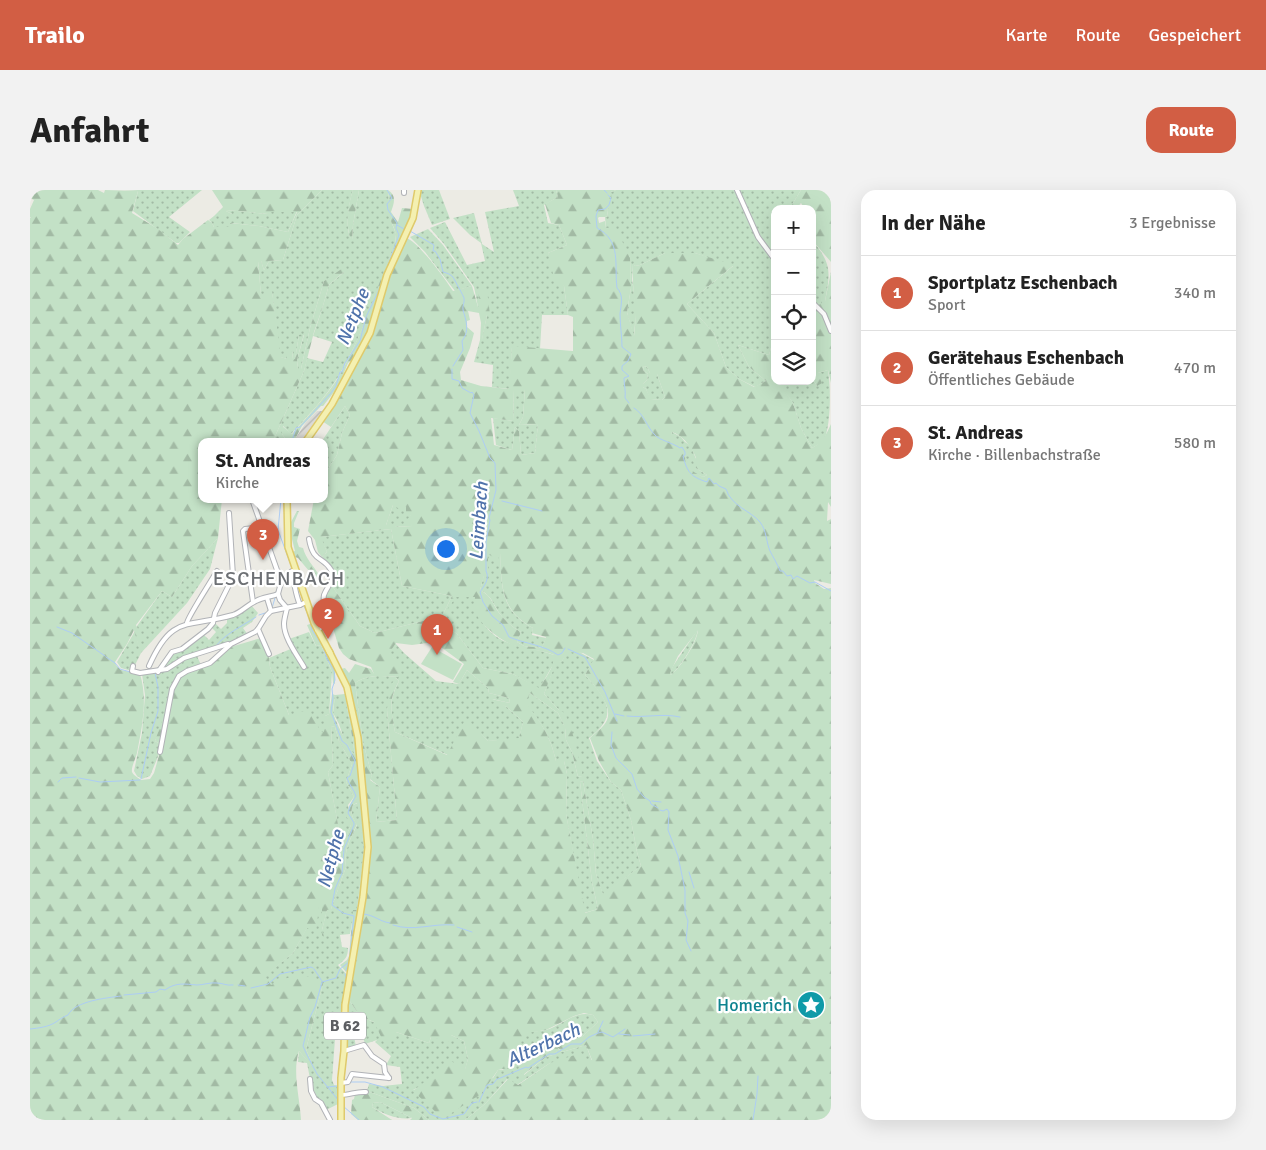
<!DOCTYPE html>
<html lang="de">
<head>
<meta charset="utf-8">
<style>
  body { margin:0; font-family:Signika,sans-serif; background:#f2f2f2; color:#222 }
  .controls { position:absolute; right:15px; top:15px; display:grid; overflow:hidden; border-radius:10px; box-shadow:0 5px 20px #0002 }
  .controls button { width:45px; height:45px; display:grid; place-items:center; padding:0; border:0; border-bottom:1px solid #e0e0e0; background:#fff; color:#222; font:25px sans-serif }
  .you { position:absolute; left:415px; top:358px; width:18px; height:18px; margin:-12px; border:4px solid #fff; border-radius:50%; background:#1a73e8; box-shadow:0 0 0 8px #1a73e833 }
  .badge { display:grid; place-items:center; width:32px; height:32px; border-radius:50%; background:#d25e44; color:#fff; font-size:16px; font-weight:700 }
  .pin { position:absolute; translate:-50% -41px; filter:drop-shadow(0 1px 2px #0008) }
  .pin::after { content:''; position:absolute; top:26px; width:18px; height:15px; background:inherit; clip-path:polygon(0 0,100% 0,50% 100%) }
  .popup { position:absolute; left:168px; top:248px; width:130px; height:65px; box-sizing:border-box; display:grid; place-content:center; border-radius:10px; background:#fff; filter:drop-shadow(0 1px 4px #0005); font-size:16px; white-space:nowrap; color:#767676 }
  .popup b { font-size:19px; color:#222 }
  .popup::after { content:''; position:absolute; left:50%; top:100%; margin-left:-10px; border:10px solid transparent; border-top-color:#fff }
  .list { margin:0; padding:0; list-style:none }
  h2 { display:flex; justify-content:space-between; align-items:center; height:65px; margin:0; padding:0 20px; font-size:21px }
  h2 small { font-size:16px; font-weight:400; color:#767676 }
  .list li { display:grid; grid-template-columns:32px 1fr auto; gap:15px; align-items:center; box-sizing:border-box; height:75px; padding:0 20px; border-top:1px solid #e0e0e0 }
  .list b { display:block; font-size:19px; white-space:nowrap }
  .list p { margin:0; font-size:16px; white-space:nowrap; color:#767676 }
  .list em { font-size:16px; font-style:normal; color:#767676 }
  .icon { flex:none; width:28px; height:28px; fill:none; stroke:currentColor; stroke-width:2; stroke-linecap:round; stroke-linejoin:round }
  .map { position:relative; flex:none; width:801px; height:930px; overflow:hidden; border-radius:15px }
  header { display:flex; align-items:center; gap:30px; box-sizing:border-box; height:70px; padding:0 25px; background:#d25e44; color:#fff }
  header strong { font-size:24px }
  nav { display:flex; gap:28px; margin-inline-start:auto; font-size:18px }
  .intro { display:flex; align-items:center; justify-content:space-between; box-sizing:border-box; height:120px; padding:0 30px }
  h1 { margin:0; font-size:35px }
  .button { padding:12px 22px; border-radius:15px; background:#d25e44; color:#fff; font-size:18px; font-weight:700 }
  main { display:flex; gap:30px; padding:0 30px }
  aside { flex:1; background:#fff; border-radius:15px; box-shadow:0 5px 20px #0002 }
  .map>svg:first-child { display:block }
</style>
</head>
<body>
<header>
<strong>Trailo</strong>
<nav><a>Karte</a><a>Route</a><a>Gespeichert</a></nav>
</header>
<div class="intro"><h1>Anfahrt</h1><a class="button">Route</a></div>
<main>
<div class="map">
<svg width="801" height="930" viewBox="0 0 801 930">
  <defs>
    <pattern id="industrial-furrows" width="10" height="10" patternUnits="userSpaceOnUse" patternTransform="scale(1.25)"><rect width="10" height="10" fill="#dbdad6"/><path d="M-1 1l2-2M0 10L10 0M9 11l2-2" fill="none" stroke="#b5b4b1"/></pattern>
    <pattern id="grass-dots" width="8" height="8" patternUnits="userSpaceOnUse" patternTransform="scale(1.25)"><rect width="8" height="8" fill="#c3e1c6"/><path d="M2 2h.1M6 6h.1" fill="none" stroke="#a2baa4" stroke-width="1.8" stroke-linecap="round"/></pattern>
    <pattern id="forest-firs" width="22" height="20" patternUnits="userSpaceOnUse" patternTransform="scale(1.25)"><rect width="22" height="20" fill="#c3e1c6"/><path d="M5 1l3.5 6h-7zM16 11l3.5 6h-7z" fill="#a2baa4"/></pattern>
  </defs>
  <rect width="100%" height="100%" fill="#ecebe4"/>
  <polygon fill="url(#industrial-furrows)" points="299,216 275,251 264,251 276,232 287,221 292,221"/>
  <g fill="url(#grass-dots)">
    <polygon points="94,0 172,0 139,27 160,42 149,53 146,53 103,21 108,1"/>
    <path d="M292,0h31c-4,12 -9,40 -1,50l1,-15 6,-35h29l1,11 -3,7 10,26 -1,12c-19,44 -32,90 -57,131 -13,21 -30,39 -47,57l-8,-8 -1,8 5,7h-14l31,-70 3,-13 16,4 9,-20 -19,-6 9,-27 7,-24 15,-13 -20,9 -14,47 -9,41 -3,1 -1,-10 7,-25h-5l-4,25 -3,-1 1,-8 -6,8 -7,-2 -8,-65 -11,4 -3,-35h3l3,9 5,-9 14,-1 14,-45z"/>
    <polygon points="389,0 409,0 420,29 402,35 394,16"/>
    <polygon points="483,0 526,0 528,7 514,15 518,33 529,35 537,55 518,63 534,96 538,125 512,125 510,159 482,157 480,199 462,197 463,175 444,172 450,150 452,149 457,125 459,125 450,117 448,117 444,97 414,54 400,38 415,32 437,75 455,71 451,53 440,45 423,28 444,23 452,54 464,62 455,22 489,16"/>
    <polygon points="586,0 771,0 760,18 761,19 745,19 741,48 745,48 745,156 742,154 739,165 708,155 719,177 736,191 725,197 709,189 696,177 684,143 657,114 703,76 665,63 635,63 610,75 605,76 603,74 602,89 606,119 604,148 597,122 601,98 600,67 576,38 575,27 578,26 577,20 581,13 581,2"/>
    <polygon points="196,20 238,24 238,22 242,22 267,21 258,42 229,36 201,33 201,37 184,37 182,33 179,30 184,26 201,26 202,24 196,21"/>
    <polygon points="398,39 413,55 442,96 425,101 395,62 380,47"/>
    <path d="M782,50c19,23 19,31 13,61l-3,4 -4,-2 -2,4 -4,-3z"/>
    <polygon points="614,176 617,177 620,183 627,184 635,207 632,210 620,209 616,199 613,197 613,194 617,190 618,184 613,180"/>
    <path d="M798,180c3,19 3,51 -3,68 -3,5 -8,7 -13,10l-11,-20 -8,-25 -13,-18 13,-4h19v-3l5,8 1,-13z"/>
    <polygon points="484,199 495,199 493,227 489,235 508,234 505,263 491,265 489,241 485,237 482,260 466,255 463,228 483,231"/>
    <polygon points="315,216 320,225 312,243 307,265 294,285 294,251 292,251"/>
    <polygon points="642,242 651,247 655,252 661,256 666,269 666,278 677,285 673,287 662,282 640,248"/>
    <polygon points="363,315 376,316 381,326 382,336 364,337 356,335"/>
    <path d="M361,339l11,57 50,10 -9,18 13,-18 19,1c2,8 4,20 8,26 19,27 45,22 71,32v7l8,-1 5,-10 12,1 15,8 -9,15c22,24 35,40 4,63l8,23 14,21 10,8 10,30 6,32 4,14 -38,29 -7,-21 -3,-35 -10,-58 -3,1 12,100 6,27 -14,4 -18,-99 1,-40 -3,-13h-8c-6,-26 -14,-37 -31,-58l5,-10 28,20 7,14 1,13 6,12 6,25 4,-1 -23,-66 -15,-16 11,-30 -1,-1 -15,26 -26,-15 -30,-6 -26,-34 -22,-16 -60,15 -15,-7 -28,-40c5,-13 -1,-19 -10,-29l5,-5 -7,-15z"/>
    <polygon points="188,348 180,379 157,413 111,463 102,481 91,478 87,472 105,441 109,457 107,436 132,401 142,407 162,376"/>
    <path d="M470,361c2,34 -1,59 33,77l-1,7 14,3 -4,10 -18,-2 -7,-4 4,-10c-8,-5 -15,-10 -21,-18 -8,-11 -7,-17 -20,-24l4,-15h4v-22z"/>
    <polygon points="221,415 228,423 222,432 213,438 218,445 200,453 154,467 137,479 129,481 142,462 153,460 173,444 179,450 186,442 181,437 185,433 191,439 197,433 197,427"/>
    <path d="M668,439c-1,12 -17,37 -27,46l-1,-2 3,-7z"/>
    <polygon points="279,442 286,456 291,455 302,482 299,524 295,526 295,542 291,542 259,525 240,477 239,468 263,458 259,449"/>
    <path d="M365,453l9,10 32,28 23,3 8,-14 21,18 1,5 20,5 1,5 -18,-4 15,8 16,15 -4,17 -31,2 -7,-7 -33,21 -53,-23c-4,-22 -7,-30 4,-51l-3,-3 -9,32 10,110 -21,2 4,-35 -10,-8 2,-3 -9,-34 -8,-59c13,-9 28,-7 43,-6 -1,-9 -1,-19 -10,-24z"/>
    <polygon points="166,464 172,477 138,520 125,551 130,554 129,564 120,586 112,589 107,586 104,581 112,543 115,505 112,484 135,481 155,468"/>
    <polygon points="315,504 325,565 324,565 314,549 309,534 303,523 305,505"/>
    <polygon points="301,536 305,537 309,551 322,574 316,592 324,607 318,615 321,635 312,656 298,582 303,575"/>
    <path d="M328,613l6,48 -7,59h-3l-4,24 -10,1 2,12 6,1c0,9 -3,12 -10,17l11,12 -6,62h-8l-3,41 2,5 5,1 1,17 -14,7c-14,-17 -15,-26 -19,-47l-9,-1 1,-11 14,16 -7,-18 17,-65h-48l-4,2 -7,-10 29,-23 25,-46h4v23l5,-21h4l15,-42c-3,-16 5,-29 11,-42 -5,-8 -7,-12 -4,-20z"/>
    <path d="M317,807l13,19 36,16 33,11 2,-6 20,-2 13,6 4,18 -3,11 -6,-3 -46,23 80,-12 5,-8h5c6,-12 11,-29 23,-37 6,-3 14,-1 20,-3 17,-5 28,-20 47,-15l5,7 -15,14 -22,8 -15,9 -14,4 -6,4 -2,14 22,-18 10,-3 1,-6 5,4 24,-7 6,16 -42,2 -33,22 -10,-6 -22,25 -20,16h-36l-15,-12 -47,-17 2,-7 14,2 19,-2 -2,-17 -14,-2 5,-9 -16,-14 2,-2 -12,4 -3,-10 -8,2 2,11 -11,3z"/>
    <path d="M350,912l32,16c-14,2 -29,-4 -40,-11l1,-4z"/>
  </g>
  <g fill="url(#forest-firs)" fill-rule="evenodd">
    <path d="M0,0h68l6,3 1,-3 33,1 -6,22 26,16 20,16 5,-6 25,-19 4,3 2,4h17l-1,-4 29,3 29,6 9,-20h-28l-1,2 -42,-4v1l6,3 1,2h-19l9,-9 -11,-17h110l-25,25 -14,45 -14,1 -5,9 -3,-9 -3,1 3,33 11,-4 9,66 6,2v-6l6,-2 -1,8h3l4,-24 5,-1 -7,26 1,9h3l9,-41 14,-47 19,-13 4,1 -18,16 -7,24 -8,23 -10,39 -31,70h-71v58h20l-4,39 -26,28 -20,31 -10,-6 -26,34 6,12 -3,11 -5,-18 -7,14 -12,18 1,3 5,5 19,4c8,26 2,53 -3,79 -1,5 -6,14 -5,19 2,4 7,6 9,8l9,-1 4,-6 8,-28 -7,-4 11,-32 3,1 3,-24 12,-12 27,-10 16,-16 34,-10 8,20 1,9 19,48 20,-5 12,22h3l1,-16 4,-2 3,-20 3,1c0,5 -2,11 -2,16 0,7 17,39 22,44l-10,-61h6l-10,-25 4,-1 4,5 6,-9 16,5 3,5 -3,-7 -22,-8 -6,-5 -4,-6 -15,-50 8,-12 28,40 15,7 60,-15 22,16 26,34 30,6 26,14c7,-11 15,-20 15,-33 -12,-5 -25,-5 -38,-9 -13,-3 -39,-23 -42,-38 0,-3 1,-8 1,-11h-19l-15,21 11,-22 -50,-10 -11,-57 -70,8 6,15 -5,5 -4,-5 -3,-12 -7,-9 6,-32h10v-24l13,-20 5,-22 8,-18 -5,-9 -14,21 -9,-6 46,-81 15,-40 10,-36 13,-26c12,3 40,42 47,53l19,-5 6,21h2l-2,-18 9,1 3,25h-3l-5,25h-2l1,-17 -2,-10 -11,-2 2,9 -3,1v6l7,6 -4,15 -10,24 1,8 20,6 28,3 3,-43 61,5v-34l-5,-2 -4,-29 -9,-4 -7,-29 19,-8 -8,-20 -8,-2 -6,-19 13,-7 -2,-7h60l-5,2 1,13 -5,5 1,6 -3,1h-6l-1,1 1,5 6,-2 1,7 9,-1 15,30 1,31 -4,24 7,24c4,-24 -3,-48 -1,-73l2,3 5,-1 25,-12h30l39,12 -47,39 27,29 12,34 13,12 15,8 12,-6 -17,-14 -11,-22 31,10 3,-11 3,2v35h18l-12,4 12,18 8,25 11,20c11,-6 14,-13 19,-24v83l-3,-5 -1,19 4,-2v65l-17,-4 1,3 9,6 7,-1v532h-366l20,-16 23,-25 10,6 32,-22 31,-10 6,7h5l-6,-15 -24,7 -4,-4 -2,6 -10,3 -23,18 -3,-3 6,-11 6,-4 14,-4 15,-9 22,-8 15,-14 -5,-7 -9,-2 -10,3 -28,14 -19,3 -12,13 1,15 -2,6 -16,3 -17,24 -34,22 -8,-1 -26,-24 38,-30 14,8 3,-10 -4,-18 -13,-6 -3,7 -17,-5 -2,6 -33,-11 -11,13 -11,-23 -14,-6 -13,-19 6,-23 14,-122 -17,117 -4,3 -6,-7 7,-5 2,-4 4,-46h4l7,-59 -7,-48 -4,2c-3,8 -1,12 4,19 -6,14 -14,27 -11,43l-15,42 -4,1 -5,20 3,10 -3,-5v-27l-3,-1 -3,23 -9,-2 -14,25 -28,23 6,9c25,-10 26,-16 52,-1l-17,65 8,20 -15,-18c-7,21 1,47 2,69h-271v-902l1,-1h-1v-8l4,-9 -4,-2zM614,176l3,1 4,8 6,-1 8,23 -3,3 -11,-1 -5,-10 -3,-2v-3l4,-4 1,-6 -5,-4zM495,199l-2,28 -4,8 19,-1 -3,29 -14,2 -2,-24 -4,-4 -3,23 -18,-5 -3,-27 22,3 1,-31zM642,242c10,3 21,16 24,26l-3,3 3,7 11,7 -4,2 -11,-6 -7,-11c3,-10 -2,-17 -12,-19l-2,-3zM363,315l8,5 5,-4v7l5,3 -5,4 -1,4h6l1,2 -17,1 1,-2h-10zM470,363c2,33 0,57 33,75l-1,5 14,4 -4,11 -18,-2 -7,-4 4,-10c-8,-5 -15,-10 -21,-18 -8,-10 -7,-17 -20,-24l4,-14 4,-1v-21l10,6zM668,440c-1,12 -17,37 -27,45l-1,-2 8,-17zM404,452l30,22 -11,18 6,2 8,-14 21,18 1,5 20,5 1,5 -19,-4v2l16,6 16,15 -4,16 -31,3 -18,-19h-6l-17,33 -52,-23c-4,-23 -7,-31 4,-51l-3,-3 -6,8 -3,24 10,110 -21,2 4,-35 -10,-7 2,-4 -9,-34 -8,-59c13,-9 28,-7 43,-6l3,-8 -9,-14 -3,-2 7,-10 16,2zM538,462l15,1 11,6 -9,16c9,10 28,30 22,45 -3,7 -11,12 -17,18l9,23 12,21 10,8 10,30 6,32 4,14 -38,28 -7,-20 -3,-35 -10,-58 -3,1 12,100 6,27 -13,4 -19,-99 1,-40 -3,-13h-8c-6,-26 -14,-37 -30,-58l4,-10 28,20 7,14 1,13 6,12 6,25 5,-1 -9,-38 -9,-25 -6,-3 -15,-16 12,-31 6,-2zM301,536l4,1 4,14 13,23 -6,18 8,15 -9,17 6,11 -9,20 -14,-73 5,-7z"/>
    <path d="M323,0h6l-6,35 -1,15h-1c-6,-15 -3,-35 2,-50z"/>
    <path d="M358,0c9,6 6,13 3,22l7,10 4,-14 11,1 -1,7 -48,126 -8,14 -8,7 -10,24 -15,19h-2l-19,20 -8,15h-7l-5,-7v-8l10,8c16,-18 33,-36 46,-56 19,-33 31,-67 44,-102 5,-13 13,-25 14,-39 0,-9 -8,-20 -11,-29l4,-7z"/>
    <polygon points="771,0 801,0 801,193 798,180 788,183 792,193 787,196 782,188 782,123 784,121 782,114 786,116 787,114 782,110 782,106 788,113 792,114 792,104 795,111 801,82 801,72 782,50 782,19 775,19 771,13 766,19 760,18"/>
    <path d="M267,321h2l-5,12v4l6,2 -3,12 2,6 4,1c3,11 10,17 16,27l-4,3 -17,-20 -6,-2v-4l3,-1 -4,-16 -3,-1v-13l3,1z"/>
    <polygon points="283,433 305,476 305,494 303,493 302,482 291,455 286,456 277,435"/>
    <polygon points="337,901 384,918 399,930 380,930 382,928 350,912 343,913 342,917 362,930 328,930 321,924 322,910 324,909 325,904"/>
  </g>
  <polygon fill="#c3e1c6" points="402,457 432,474 423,490 391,474"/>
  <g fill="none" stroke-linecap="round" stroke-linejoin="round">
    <g stroke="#adcdf4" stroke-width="1">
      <polyline points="574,0 577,3"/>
      <path d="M578,5l3,3 -2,7 -4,4 -7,1 -2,6 1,12c25,13 17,37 20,60 7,7 4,17 3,26 0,10 2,23 2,33l9,7 -3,7 -6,5v4l7,6 -5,2c0,7 2,13 1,20l4,5"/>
      <polyline points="367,35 374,39"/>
      <path d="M380,41l24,14 -1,6h2l5,8 3,13c4,1 7,2 10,5 1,2 11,20 11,21 1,5 -2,8 -1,12 3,10 7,21 -1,31l1,9 -10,16"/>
      <path d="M422,179v10l7,2 3,7 9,5 1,-1 2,3 -4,18 9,18 11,27 5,5 1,27 -7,28 1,2 -4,22v29c4,8 -2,15 -6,21l3,10 9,14 11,9 6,12c17,7 35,8 49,18l4,-2 3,-5"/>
      <path d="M604,218c11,7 12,18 21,27 4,5 18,8 25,13l2,-1 3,5v3l-2,1c4,16 8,21 24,26l2,-4 5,6 2,-1 3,3 7,3c5,17 25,22 34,33 7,9 6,20 10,29 3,6 8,14 10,20h3l4,5 4,-1 2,4 4,-3 13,7 5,-1 16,9"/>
      <polyline points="262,251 266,238 270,237 301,203 306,196 310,182 312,182 315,173 330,151 336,127 348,102 369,45 366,38 367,33 358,20 357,14 362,8 357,0"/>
      <polyline points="251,309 248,340 262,378"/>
      <polyline points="472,311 512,321"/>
      <polyline points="264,383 266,394"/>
      <path d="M274,416l6,13 2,11 11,17 4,12 7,11 1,10 -3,9 1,9 -2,14 11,29 5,4 8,16 -5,15 -3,2c2,7 7,11 9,18l-6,10 -2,7 6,10v2l-10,24 -2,24 -7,16 -3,16 11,8 11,3 -5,46 -9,7 -4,9 -14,4 -7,25 -5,10 -7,29 3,7 11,21 22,27"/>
      <polyline points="242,418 245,408"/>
      <polyline points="229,425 235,423"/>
      <polyline points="27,437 42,443 75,466"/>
      <path d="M185,457c11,-14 26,-20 41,-30"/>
      <polyline points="538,459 555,467 575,502 587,531"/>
      <polyline points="76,467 85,473 90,479 107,484"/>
      <polyline points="585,524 594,526"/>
      <path d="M597,526c18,2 35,-3 53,1"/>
      <polyline points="582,542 581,555 586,568 602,584 607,599 614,607 620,611 621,614 628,618"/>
      <polyline points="49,588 70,592 110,590"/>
      <polyline points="111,589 121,543 128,521 128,497 125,483"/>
      <polyline points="28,592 32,588 46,587"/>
      <polyline points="622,611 631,612"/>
      <polyline points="630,620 633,621 637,619 639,622 638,640 648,666 655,700 655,723 658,731 656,750 661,761"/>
      <polyline points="659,682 664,698"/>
      <path d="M333,724c12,1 17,8 27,9"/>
      <path d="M363,735c20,7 40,-2 61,0"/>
      <polyline points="427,737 442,742"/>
      <polyline points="284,779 292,791"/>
      <polyline points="316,780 319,772"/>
      <polyline points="315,784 317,792"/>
      <polyline points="208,795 215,796"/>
      <polyline points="221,798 238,794 250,784 281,777 283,778"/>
      <path d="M94,805l32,-3 4,-3 5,1c11,-8 20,-6 32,-5 6,0 14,-3 20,-2 6,0 9,3 16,2"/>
      <polyline points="312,829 312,818 315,798"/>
      <path d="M0,839c9,-1 18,-2 26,-7 4,-3 7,-5 12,-7 7,-14 38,-17 53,-19"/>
      <polyline points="568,842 573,831"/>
      <polyline points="589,844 600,845"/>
      <polyline points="603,846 625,844"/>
      <polyline points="468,889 496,877 498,878 519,864 525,864 541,854 551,854 559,847 568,843 572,842 583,847 595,839"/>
      <polyline points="319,892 335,892 353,897 394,917 400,924 413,929 434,924 442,913 447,912"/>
      <polyline points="297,897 308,896"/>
      <polyline points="449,912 457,895 463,894 467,889"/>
      <polyline points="313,916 329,930"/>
      <polyline points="723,930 727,904 728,886"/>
    </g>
    <defs>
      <g id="minor">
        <polyline points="707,0 728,47 745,70"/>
        <polyline points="374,3 374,0"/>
        <polyline points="782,112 794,124 801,141"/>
        <polyline points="223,312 247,380 253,388"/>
        <path d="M279,349c4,24 14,17 22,31 5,10 -4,16 -7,25 -2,8 3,24 0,30 -2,3 -4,3 -7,5"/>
        <path d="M261,382c4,11 4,22 9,33"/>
        <polyline points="203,386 220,391"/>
        <polyline points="248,404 252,389 262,381"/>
        <polyline points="248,404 250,410 257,418"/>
        <polyline points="237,408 241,421"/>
        <polyline points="223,412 213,341 215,339 232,337"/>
        <path d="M257,418c-1,5 -3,11 -3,16 0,14 13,31 20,43"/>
        <polyline points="280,422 290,427 299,440"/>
        <path d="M157,433c0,-5 25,-43 30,-52"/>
        <polyline points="228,439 239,464"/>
        <polyline points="103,476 102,481 110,483 137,479 154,468 198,454"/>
        <path d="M119,476c23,-52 38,-38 84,-51 9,-3 14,-10 23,-14 7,-4 15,-4 22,-7"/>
        <polyline points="128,482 142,462 152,459 178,439 183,433 185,423 201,391 203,386 199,323"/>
        <polyline points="130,562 142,499 149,486 157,481 180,473 201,454 225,442 228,439 236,426 241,421 270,415 276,412"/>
        <polyline points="314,861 334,855 342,866 354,874 355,882 359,888"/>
        <polyline points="280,889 281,901 285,909 291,913 300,930"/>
        <polyline points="311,893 318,892 322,884 359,888"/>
        <path d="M311,905c9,0 16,-4 25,-3"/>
      </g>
      <g id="major">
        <polyline points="276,251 302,214 340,143 357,85 383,28 388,0"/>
        <polyline points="257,309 258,357 284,433 300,463"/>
        <polyline points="299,461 317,497 328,548 338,657 333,707 315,815 314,861 311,888 311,930"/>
      </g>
    </defs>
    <use href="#minor" stroke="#b1b3b7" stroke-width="6"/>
    <use href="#major" stroke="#dfca6b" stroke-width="8"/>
    <use href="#minor" stroke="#fff" stroke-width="4"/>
    <use href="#major" stroke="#f4f0b1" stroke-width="5"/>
  </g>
  <defs>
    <symbol id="sight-disc" viewBox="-11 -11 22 22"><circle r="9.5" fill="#0f9aa8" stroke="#fff"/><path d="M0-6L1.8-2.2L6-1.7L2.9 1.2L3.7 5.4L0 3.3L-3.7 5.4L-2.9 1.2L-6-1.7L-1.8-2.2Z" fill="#fff"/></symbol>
  </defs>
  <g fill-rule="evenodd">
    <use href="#sight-disc" x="765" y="799" width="32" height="32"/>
  </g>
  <g text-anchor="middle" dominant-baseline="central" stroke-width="4.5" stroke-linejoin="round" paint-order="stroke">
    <rect fill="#fff" stroke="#8d8e91" stroke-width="1" x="294" y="822.5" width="42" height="27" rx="4"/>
    <g font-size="16" font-weight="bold" fill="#5c5e62">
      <text x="315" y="836">B 62</text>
    </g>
    <g font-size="18" fill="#0d838f" stroke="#fff" text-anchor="end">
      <text x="762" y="815">Homerich</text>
    </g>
    <g font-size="19" font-style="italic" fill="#5073ab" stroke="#fff">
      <text transform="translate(323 127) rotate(-68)">Netphe</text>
      <text transform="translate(449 331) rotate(-86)">Leimbach</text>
      <text transform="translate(301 669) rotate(-75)">Netphe</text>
      <text transform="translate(513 855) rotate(-25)">Alterbach</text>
    </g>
    <g font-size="20" letter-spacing="1" fill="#6d7074" stroke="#fff">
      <text x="249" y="388">ESCHENBACH</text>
    </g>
  </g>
</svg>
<div class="controls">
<button>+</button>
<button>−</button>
<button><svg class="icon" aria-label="locate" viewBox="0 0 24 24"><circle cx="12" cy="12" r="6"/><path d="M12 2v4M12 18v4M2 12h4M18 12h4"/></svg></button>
<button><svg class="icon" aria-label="layers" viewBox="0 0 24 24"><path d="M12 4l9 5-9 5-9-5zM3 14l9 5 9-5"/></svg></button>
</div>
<div class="you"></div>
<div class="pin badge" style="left:407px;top:465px">1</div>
<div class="pin badge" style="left:298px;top:449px">2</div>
<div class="pin badge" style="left:233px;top:370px">3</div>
<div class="popup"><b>St. Andreas</b>Kirche</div>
</div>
<aside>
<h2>In der Nähe<small>3 Ergebnisse</small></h2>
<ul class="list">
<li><span class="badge">1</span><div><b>Sportplatz Eschenbach</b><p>Sport</p></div><em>340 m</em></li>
<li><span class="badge">2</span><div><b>Gerätehaus Eschenbach</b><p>Öffentliches Gebäude</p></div><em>470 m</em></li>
<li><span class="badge">3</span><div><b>St. Andreas</b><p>Kirche · Billenbachstraße</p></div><em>580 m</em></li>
</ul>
</aside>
</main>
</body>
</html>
